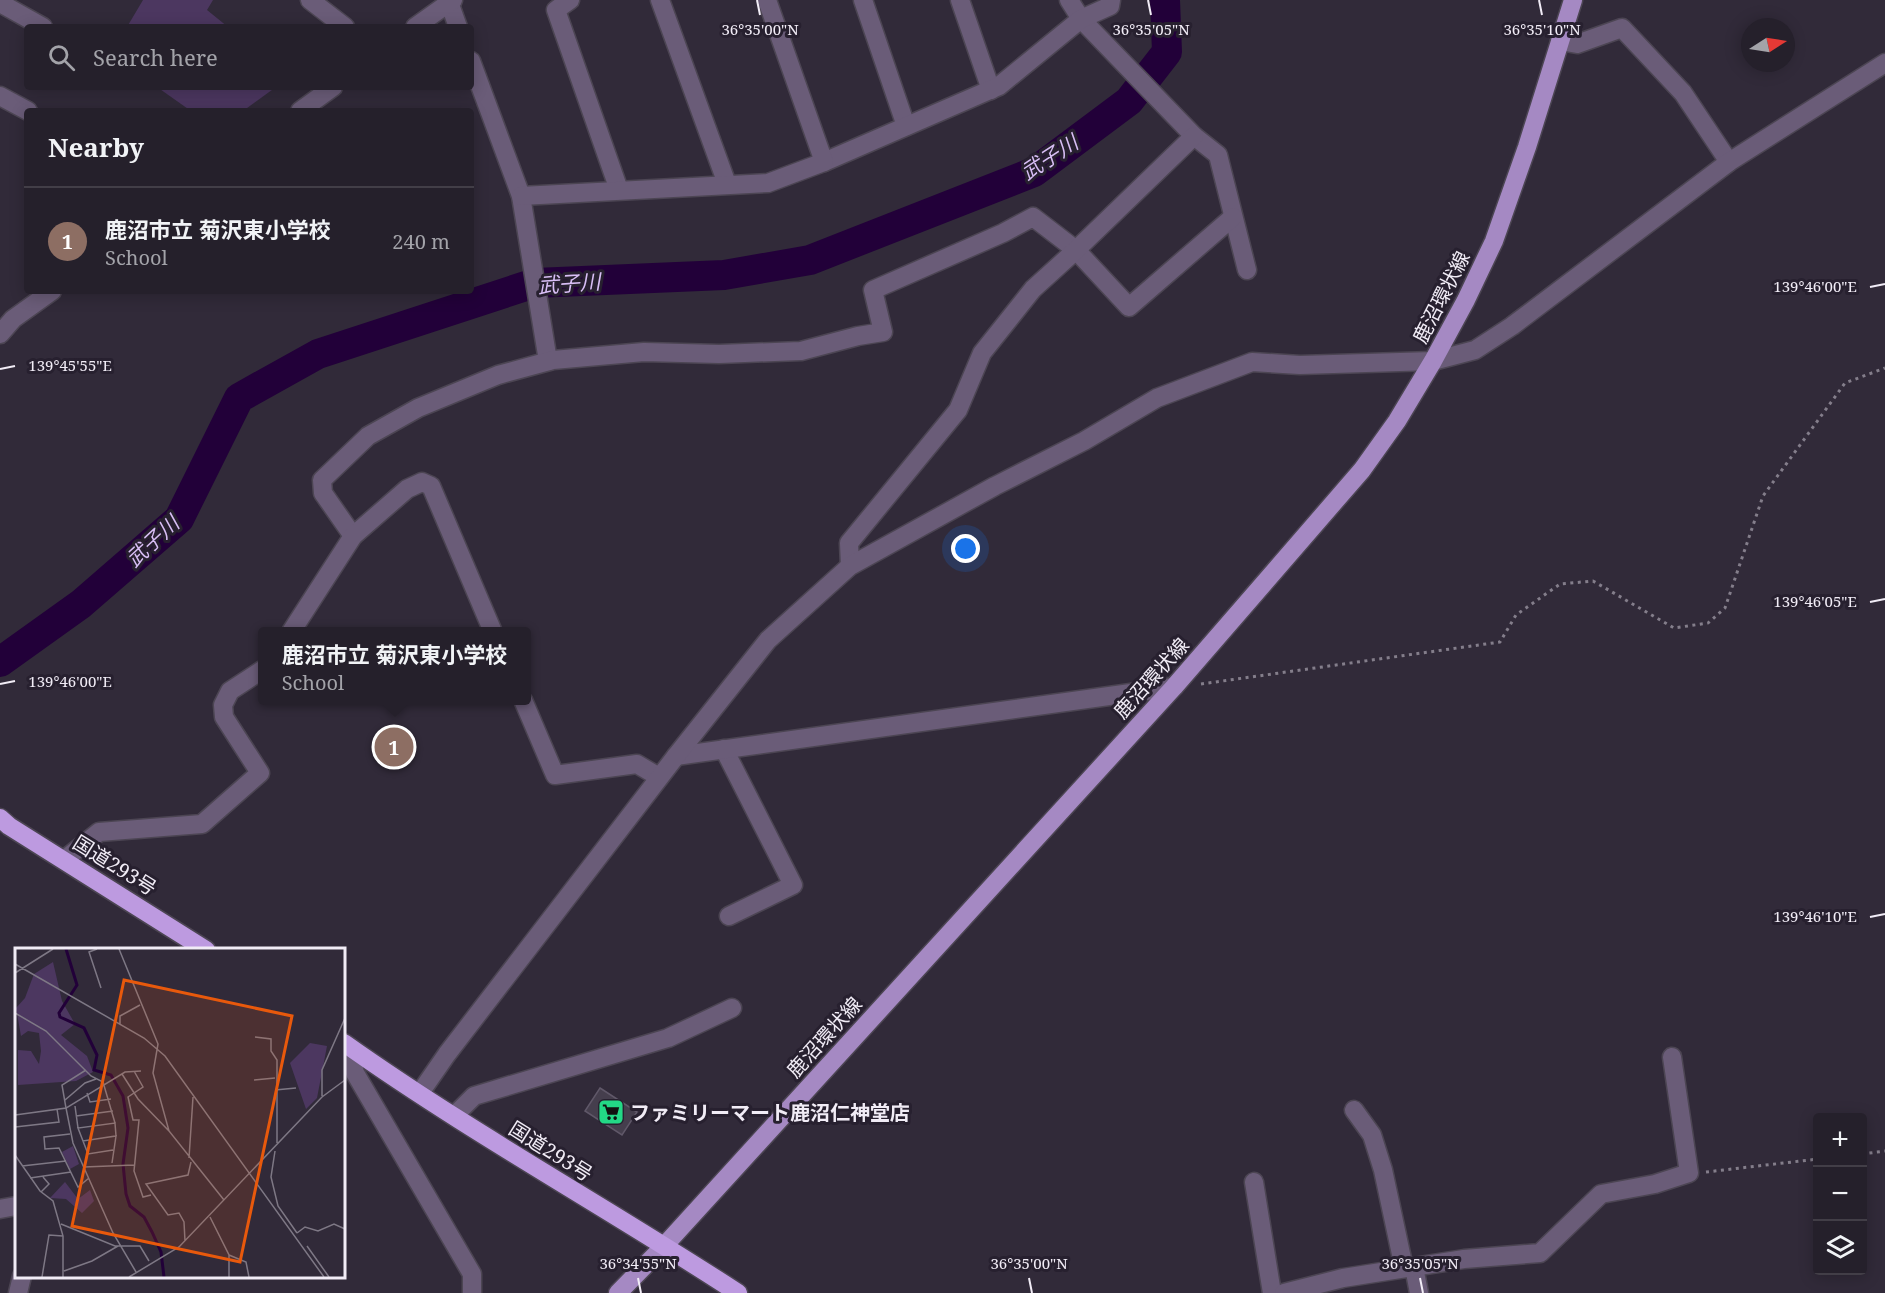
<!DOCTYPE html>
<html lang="en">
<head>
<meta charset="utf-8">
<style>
  body { margin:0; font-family:"Noto Serif","Noto Sans JP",serif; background:#2d2833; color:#f1f3f6 }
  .controls { position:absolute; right:18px; bottom:18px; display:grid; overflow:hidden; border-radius:6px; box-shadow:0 3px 15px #0003 }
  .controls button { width:54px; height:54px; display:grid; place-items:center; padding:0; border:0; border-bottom:2px solid #423e47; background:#25202b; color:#f1f3f6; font:30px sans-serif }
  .compass { position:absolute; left:1741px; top:18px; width:54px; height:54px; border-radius:50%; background:#25202b; box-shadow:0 3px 15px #0003; rotate:78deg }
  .you { position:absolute; left:966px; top:549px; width:21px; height:21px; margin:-15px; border:4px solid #fff; border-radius:50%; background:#1a73e8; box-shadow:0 0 0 9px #1a73e833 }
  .badge { display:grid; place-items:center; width:39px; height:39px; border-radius:50%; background:#23d886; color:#fff; font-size:20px; font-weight:700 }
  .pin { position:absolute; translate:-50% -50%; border:3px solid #fff; box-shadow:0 2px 6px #0006 }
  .popup { position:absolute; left:258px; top:627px; width:273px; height:78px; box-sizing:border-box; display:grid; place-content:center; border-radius:6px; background:#25202b; filter:drop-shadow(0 2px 4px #0005); font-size:20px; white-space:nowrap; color:#a3a3a9 }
  .popup b { font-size:22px; color:#f1f3f6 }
  .popup::after { content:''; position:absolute; left:50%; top:100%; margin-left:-12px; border:12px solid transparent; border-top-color:#25202b }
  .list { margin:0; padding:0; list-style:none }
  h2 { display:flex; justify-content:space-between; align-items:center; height:78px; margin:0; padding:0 24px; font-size:26px }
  h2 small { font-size:20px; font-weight:400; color:#a3a3a9 }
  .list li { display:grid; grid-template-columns:39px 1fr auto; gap:18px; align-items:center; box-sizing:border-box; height:108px; padding:0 24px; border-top:2px solid #423e47 }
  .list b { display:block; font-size:22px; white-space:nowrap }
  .list p { margin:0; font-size:20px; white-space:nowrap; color:#a3a3a9 }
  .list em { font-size:20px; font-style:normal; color:#a3a3a9 }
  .icon { flex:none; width:33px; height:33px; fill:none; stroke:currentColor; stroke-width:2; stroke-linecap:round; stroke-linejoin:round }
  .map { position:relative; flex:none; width:1885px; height:1293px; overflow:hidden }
  .search { position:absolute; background:#25202b; box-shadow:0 3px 15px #0003; left:24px; top:24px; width:450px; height:66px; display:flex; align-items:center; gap:15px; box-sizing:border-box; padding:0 21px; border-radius:6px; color:#a3a3a9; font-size:22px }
  .panel { position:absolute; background:#25202b; box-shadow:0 3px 15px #0003; left:24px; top:108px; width:450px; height:186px; border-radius:6px }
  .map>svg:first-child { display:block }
</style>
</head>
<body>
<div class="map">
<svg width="1885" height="1293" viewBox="0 0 1885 1293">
  <rect width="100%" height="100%" fill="#312a39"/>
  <g fill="#4c3760">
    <polygon points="143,0 213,0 207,10 228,27 127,27"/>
    <polygon points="157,87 276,87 243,111 191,111"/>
  </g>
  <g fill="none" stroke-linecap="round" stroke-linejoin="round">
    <polyline stroke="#220039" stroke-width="30" points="0,662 81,604 179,519 239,398 318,354 535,283 724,275 810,260 1034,172 1129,101 1167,52 1165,0"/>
  </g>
  <polygon fill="#453e4d" stroke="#605869" stroke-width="1.5" points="600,1088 637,1112 622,1135 585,1111"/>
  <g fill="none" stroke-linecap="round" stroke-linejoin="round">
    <defs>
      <g id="minor">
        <polyline points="310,0 345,27"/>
        <polyline points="570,0 556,10 619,190"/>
        <polyline points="660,0 727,184"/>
        <polyline points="863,0 906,126"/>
        <polyline points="960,0 991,90"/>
        <polyline points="1069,0 1081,19 1194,136 1218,155 1247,270"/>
        <polyline points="449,2 458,27"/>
        <polyline points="0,3 43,27"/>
        <polyline points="415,27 453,0"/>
        <polyline points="1560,41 1577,44 1622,28 1683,93 1729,162"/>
        <polyline points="471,61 521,196 548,361"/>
        <polyline points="0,96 28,111"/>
        <polyline points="300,111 333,87"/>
        <polyline points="824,162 999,86 1081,19 1110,6 1111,0"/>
        <polyline points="521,196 768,183 824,162 767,0"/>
        <polyline points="0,334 13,319 52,291"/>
        <polyline points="353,536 323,493 322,480 368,436 418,408 498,375 553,360 644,352 719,354 801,351 858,336 883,332 873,290 1003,233 1033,217 1076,250 1129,307 1233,217"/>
        <polyline points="850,566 849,543 958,410 982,353 1033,289 1076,250 1194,136"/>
        <polyline points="291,632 353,536 407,489 422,482 431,486 493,632"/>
        <polyline points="523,700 555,775 637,764 659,777"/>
        <polyline points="724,749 793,885 729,916"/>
        <polyline points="676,756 1174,687"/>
        <polyline points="64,860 99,832 202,824 260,773 224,717 223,705 230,691 262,670"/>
        <polyline points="349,1047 355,1073 472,1274 472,1293"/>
        <polyline points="420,1093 447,1054 676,756 768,640 850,566 995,486 1084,441 1157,398 1252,362 1300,365 1433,361 1475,350 1512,326 1729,162 1885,63"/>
        <polyline points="1354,1110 1372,1135 1383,1170 1404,1268"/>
        <polyline points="454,1116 474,1096 668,1038 732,1008"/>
        <polyline points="1254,1182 1272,1293"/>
        <polyline points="0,1209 16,1206"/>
        <polyline points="1414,1267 1419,1293"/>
        <polyline points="18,1293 22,1276"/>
        <polyline points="1284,1293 1343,1278 1464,1259 1540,1253 1601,1194 1655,1184 1689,1173 1672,1057"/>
      </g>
      <polyline id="major" points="618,1293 665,1245 1174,687 1362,470 1397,421 1433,361 1466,300 1494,241 1527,147 1573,0"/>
      <g id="highway">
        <polyline points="0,818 9,826 206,950"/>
        <path d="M344,1043c127,90 264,165 394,250"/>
      </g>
    </defs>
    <use href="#minor" stroke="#4c4553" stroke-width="21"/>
    <use href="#major" stroke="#4c4553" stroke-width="21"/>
    <use href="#highway" stroke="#4c4553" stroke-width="21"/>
    <g stroke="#847e8b" stroke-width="3" stroke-dasharray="3 4.5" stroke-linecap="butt">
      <polyline points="1201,684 1500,642 1516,615 1560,584 1593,581 1674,628 1708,623 1725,608 1763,496 1845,383 1885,368"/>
      <polyline points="1862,1154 1885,1151"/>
      <polyline points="1706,1172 1818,1159"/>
    </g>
    <use href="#minor" stroke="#6a5c78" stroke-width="18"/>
    <use href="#major" stroke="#a589c3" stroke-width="18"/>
    <use href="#highway" stroke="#bd9ae0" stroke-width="18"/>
  </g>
  <path fill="none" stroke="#f1ecf6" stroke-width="2" d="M757,0l3,15M1148,0l3,15M1539,0l3,15M1870,287l15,-3M0,369l15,-3M1870,602l15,-3M0,684l15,-3M1870,917l15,-3M638,1278l3,15M1029,1278l3,15M1420,1278l3,15"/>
  <defs>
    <symbol id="supermarket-square" viewBox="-11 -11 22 22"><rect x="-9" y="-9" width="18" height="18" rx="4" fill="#23d886" stroke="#27202f"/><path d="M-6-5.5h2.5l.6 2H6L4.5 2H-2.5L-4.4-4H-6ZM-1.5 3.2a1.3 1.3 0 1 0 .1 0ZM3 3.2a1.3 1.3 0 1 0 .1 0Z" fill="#111"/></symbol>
  </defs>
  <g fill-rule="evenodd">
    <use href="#supermarket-square" x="596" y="1097" width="30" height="30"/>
  </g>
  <g text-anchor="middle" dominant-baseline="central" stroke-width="6" stroke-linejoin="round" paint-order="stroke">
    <g font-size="20" fill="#f1ecf6" stroke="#27202f">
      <text transform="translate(1441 297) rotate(-63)">鹿沼環状線</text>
      <text transform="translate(1151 678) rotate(-48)">鹿沼環状線</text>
      <text transform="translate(115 865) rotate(32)">国道293号</text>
      <text transform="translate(824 1037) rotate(-48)">鹿沼環状線</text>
      <text transform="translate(551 1151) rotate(32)">国道293号</text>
    </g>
    <g font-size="20" font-weight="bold" fill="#f1ecf6" stroke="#27202f" text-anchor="start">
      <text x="630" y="1112">ファミリーマート鹿沼仁神堂店</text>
    </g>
    <g font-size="21" font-style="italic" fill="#d8bef5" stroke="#27202f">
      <text transform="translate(1049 157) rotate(-33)">武子川</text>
      <text transform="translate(569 283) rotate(-4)">武子川</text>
      <text transform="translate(152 541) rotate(-43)">武子川</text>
    </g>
  </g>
  <g transform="translate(15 948)">
    <rect width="330" height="330" fill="#312a39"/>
    <path d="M38,14l9,39 13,23 -14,11 26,21 6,16 -17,9 -58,4v-35l13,1 8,13 2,-13 -2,-18 -11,-2 -7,5 -5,-28 9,-10 9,-24zM295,95l17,3 -10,52 -11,11 -16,-46zM58,198l6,18 -9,5 -8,-17zM50,234l13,17 12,-9 4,11 -12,12 -16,-14 -16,-1z" fill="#4c3760"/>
    <path fill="none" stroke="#220039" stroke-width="3" d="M51,1l11,36 -18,28 1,4 24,11 13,27 -3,15 17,5 12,21 5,32 -5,36 3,30 4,12 14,11 8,15 9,20 3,25"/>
    <path fill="none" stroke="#7e7885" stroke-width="1.5" d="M82,1l-8,3 12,36M104,1l39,95 -5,29 16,58 55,69M0,16l129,74 21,18 159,221M0,25l38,-24M0,65l31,18 45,45 12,6 12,41M105,76v-8l20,-11M240,89l16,2v12l6,9v83M119,123l9,16 -15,10 5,23h6l-5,51 9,26 8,-2M107,126l16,25 31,32M239,132l21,-2M260,142l21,-2M72,145l3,9 21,-3M307,148v-26l23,-52M50,152l20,-17 11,-4M60,158l3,22M0,167l51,-7 -4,-23 24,-15M61,168l37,-5M0,179l44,-5 -2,-13M55,186l-26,3 1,12 14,-1 19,39 11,-9M68,193l5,13 25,-4M260,203l-4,26 7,29 19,27M0,207l25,36 13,10 10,35v41M174,210l4,-61M97,215l4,-27 -33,5 -5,-13 37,-5 1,13M7,218l44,-5M69,219l50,-2M15,230l41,-6M26,244l8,-8 -6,-7M195,269l19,38v22M46,276l54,22h25l9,15M282,285l8,-6 13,4 16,-7 11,5M170,293l-1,-19 -5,-9 -11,2 -22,-31 42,-9 3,-13M292,298l22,31M214,307l17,7 3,15M49,323l28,-10 26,-15M121,324l-23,-39 -40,-90 -7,-35 59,-36 16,-1M27,329l7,-42 14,1M114,329l50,-30 143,-150 23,-17"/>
    <path fill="#e8590c" fill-opacity="0.15" stroke="#e8590c" stroke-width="3" d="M109,32l168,36 -52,246 -168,-36z"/>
    <rect width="330" height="330" fill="none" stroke="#f1ecf6" stroke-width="3"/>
  </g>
  <g font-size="15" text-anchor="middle" fill="#f1ecf6" stroke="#27202f" stroke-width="6" stroke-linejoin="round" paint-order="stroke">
    <text x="760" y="35">36°35'00"N</text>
    <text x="1151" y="35">36°35'05"N</text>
    <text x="1542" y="35">36°35'10"N</text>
    <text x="1815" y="292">139°46'00"E</text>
    <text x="70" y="371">139°45'55"E</text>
    <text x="1815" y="607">139°46'05"E</text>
    <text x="70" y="687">139°46'00"E</text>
    <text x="1815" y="922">139°46'10"E</text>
    <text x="638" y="1269">36°34'55"N</text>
    <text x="1029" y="1269">36°35'00"N</text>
    <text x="1420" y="1269">36°35'05"N</text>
  </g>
</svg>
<div class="controls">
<button>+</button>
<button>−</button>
<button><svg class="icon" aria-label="layers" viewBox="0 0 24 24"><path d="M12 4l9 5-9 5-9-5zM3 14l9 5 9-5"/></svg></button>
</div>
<svg class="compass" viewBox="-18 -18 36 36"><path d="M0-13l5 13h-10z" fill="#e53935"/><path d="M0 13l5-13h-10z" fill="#a3a3a9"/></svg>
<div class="you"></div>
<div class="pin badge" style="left:394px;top:747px;background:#8d6e63">1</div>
<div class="popup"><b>鹿沼市立 菊沢東小学校</b>School</div>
<div class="search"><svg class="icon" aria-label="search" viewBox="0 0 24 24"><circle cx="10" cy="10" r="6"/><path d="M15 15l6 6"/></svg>Search here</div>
<section class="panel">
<h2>Nearby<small></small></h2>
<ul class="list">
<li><span class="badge" style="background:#8d6e63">1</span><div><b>鹿沼市立 菊沢東小学校</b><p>School</p></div><em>240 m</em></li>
</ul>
</section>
</div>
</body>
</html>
